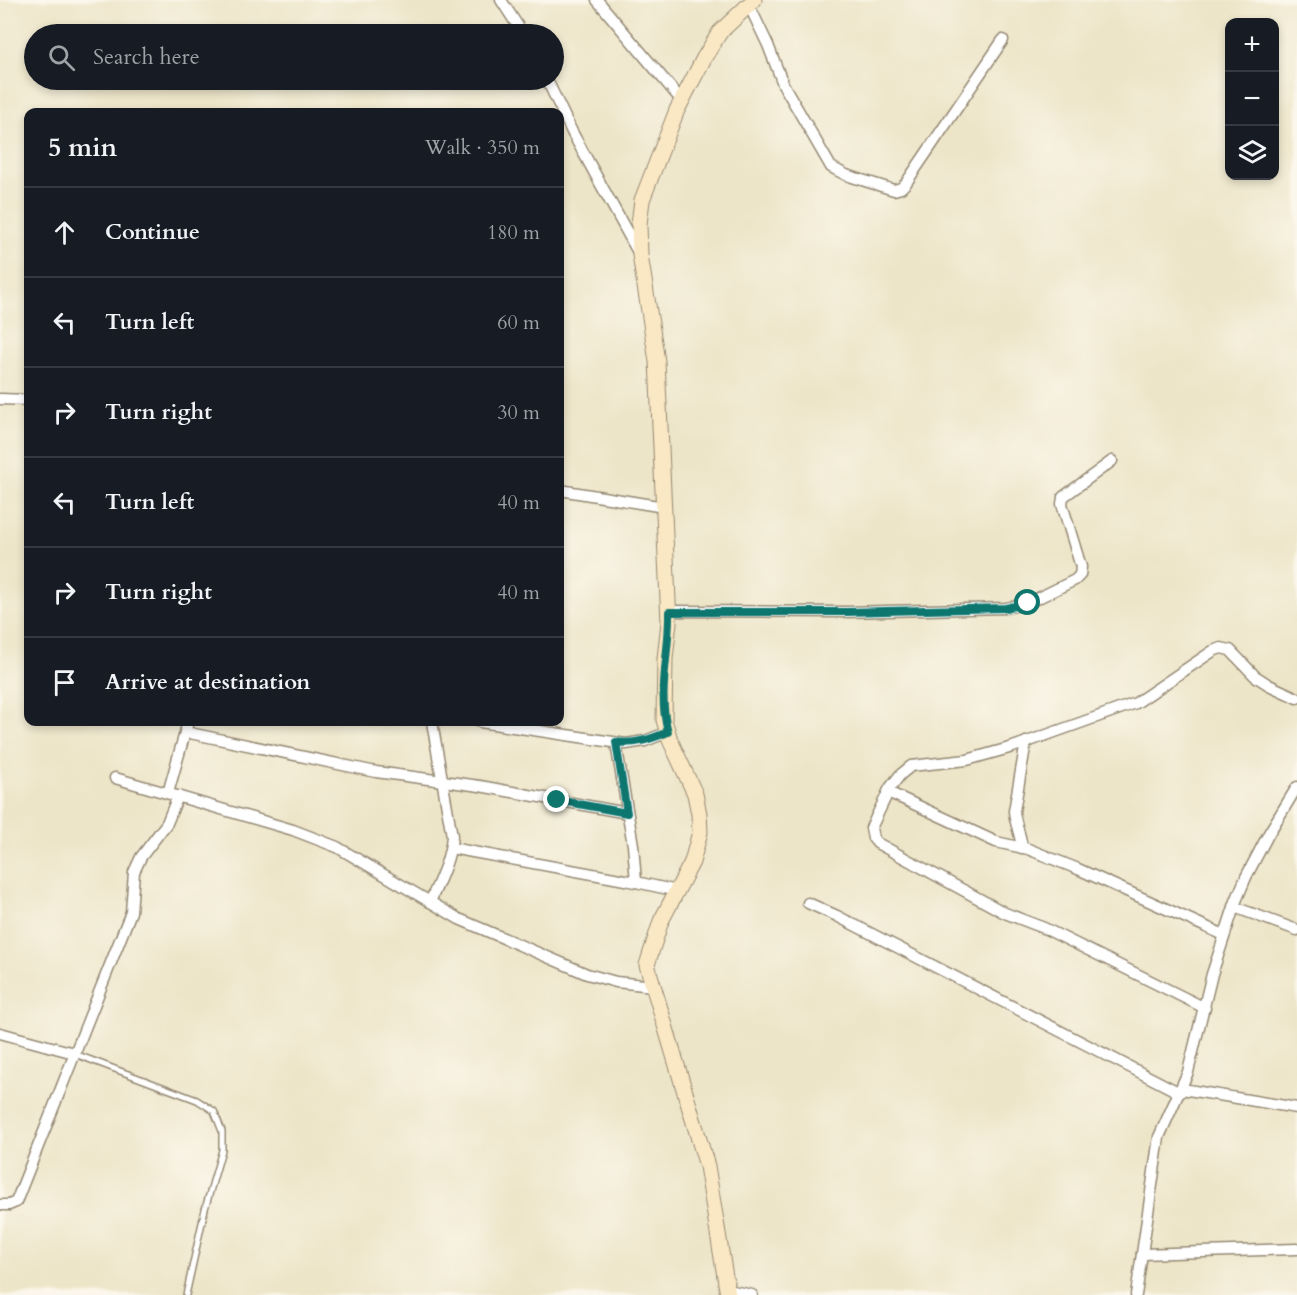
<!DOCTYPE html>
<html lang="en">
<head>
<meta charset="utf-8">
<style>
  body { margin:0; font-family:Cardo,serif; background:#242831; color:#f1f3f6 }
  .controls { position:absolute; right:18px; top:18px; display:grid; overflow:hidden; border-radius:12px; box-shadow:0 3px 9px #0003 }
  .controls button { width:54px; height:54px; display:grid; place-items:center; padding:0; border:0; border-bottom:2px solid #363941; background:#171b24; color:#f1f3f6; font:30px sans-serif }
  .stop { position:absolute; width:18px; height:18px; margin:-14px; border:4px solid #0f766e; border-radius:50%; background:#fff }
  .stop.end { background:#0f766e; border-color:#fff; box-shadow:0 2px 6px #0008 }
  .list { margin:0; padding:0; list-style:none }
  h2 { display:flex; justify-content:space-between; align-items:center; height:78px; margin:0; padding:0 24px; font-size:26px }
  h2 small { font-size:20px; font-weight:400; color:#9ea1a6 }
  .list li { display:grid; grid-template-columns:39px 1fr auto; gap:18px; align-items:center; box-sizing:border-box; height:90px; padding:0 24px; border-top:2px solid #363941 }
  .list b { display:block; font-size:22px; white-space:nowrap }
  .list em { font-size:20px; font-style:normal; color:#9ea1a6 }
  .icon { flex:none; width:33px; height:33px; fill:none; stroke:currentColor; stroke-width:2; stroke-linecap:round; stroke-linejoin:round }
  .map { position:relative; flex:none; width:1297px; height:1295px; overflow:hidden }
  .search { position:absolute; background:#171b24; box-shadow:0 3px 9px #0003; left:24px; top:24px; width:540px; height:66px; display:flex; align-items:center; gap:15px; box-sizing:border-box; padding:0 21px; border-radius:33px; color:#9ea1a6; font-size:22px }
  .panel { position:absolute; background:#171b24; box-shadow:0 3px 9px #0003; left:24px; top:108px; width:540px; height:618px; border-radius:12px }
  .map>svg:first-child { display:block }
</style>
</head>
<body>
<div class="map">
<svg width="1297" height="1295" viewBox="0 0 1297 1295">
  <rect width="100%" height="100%" fill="#fbf7ec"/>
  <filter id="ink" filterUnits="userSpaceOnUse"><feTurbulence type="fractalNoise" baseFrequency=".0167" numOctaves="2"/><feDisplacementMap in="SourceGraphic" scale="12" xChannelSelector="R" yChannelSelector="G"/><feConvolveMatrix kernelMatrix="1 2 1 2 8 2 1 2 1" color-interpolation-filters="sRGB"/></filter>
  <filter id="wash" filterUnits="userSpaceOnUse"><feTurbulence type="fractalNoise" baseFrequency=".008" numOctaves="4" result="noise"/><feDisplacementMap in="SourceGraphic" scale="24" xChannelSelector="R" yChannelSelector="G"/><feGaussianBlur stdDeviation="1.35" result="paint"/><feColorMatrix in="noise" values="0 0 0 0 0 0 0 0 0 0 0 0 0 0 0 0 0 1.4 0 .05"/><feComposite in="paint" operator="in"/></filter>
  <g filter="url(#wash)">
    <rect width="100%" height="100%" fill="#ede5c8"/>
  </g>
  <g filter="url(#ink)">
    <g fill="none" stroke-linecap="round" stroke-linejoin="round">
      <defs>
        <polyline id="lane" points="75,1054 197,1100 214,1111 222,1131 222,1150 205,1209 186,1295"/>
        <g id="street">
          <polyline points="501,0 523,34"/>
          <polyline points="597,0 682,101"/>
          <polyline points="749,5 768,45 783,84 831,167 846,175 894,190 901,188 906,183 1003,40"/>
          <polyline points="547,80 572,132 638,252"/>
          <polyline points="0,399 28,400"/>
          <polyline points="560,490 664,507"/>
          <polyline points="669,611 846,612 1006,608 1028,603 1075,580 1080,575 1081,567 1062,504 1063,497 1112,461"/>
          <polyline points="480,722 626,744 645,741 668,732"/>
          <polyline points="185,732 376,772 480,786 627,813"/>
          <polyline points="616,743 633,845 636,882"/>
          <polyline points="115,778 293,830 337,847 459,919 587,974 616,982 653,986"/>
          <polyline points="888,792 996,842 1028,849 1078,869 1224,935"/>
          <polyline points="168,793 188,722"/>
          <polyline points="451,848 636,882 677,891"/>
          <path d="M1022,848c-1,-13 -7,-24 -8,-37l12,-69"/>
          <path d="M430,902c9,-21 20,-42 22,-66l-20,-114"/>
          <polyline points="808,903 837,916 1180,1093"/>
          <polyline points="1234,907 1297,930"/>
          <polyline points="1205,1008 1044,928 1005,913 877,843 873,838 871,828 890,788 900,775 911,766 967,760 1013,747 1136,703 1213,651 1221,648 1230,650 1255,676 1269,685 1297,698"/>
          <polyline points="0,1033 74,1053"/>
          <polyline points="1182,1089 1297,1108"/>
          <polyline points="0,1205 9,1205 16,1202 131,912 134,872 141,857 167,823 178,796"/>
          <polyline points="1142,1254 1297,1249"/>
          <polyline points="728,1290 752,1295"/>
          <polyline points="1136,1295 1159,1137 1188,1072 1212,974 1236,901 1246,877 1269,833 1297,787"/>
        </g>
        <polyline id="secondary" points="728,1295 707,1166 647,965 661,921 692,862 700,832 699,814 695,794 670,740 664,720 665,659 669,622 657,361 640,255 639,224 642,200 677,110 704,58 720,32 754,0"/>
      </defs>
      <use href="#lane" stroke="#948873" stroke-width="8"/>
      <use href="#street" stroke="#948873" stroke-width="13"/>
      <use href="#secondary" stroke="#948873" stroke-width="17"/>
      <use href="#lane" stroke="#fff" stroke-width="5"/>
      <use href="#street" stroke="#fff" stroke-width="10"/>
      <use href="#secondary" stroke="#fae7c3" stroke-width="15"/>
    </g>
  </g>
  <g fill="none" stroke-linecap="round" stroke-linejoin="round" filter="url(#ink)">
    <path stroke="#0f766e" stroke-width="8" d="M557,800l70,13 -11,-71c18,3 35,-3 52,-10 -11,-40 2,-80 1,-120h177l160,-4 22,-5"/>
  </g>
</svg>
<div class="controls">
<button>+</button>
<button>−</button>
<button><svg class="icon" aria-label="layers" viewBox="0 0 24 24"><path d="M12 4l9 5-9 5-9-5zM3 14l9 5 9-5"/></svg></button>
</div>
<div class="stop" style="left:1028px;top:603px"></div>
<div class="stop end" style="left:557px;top:800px"></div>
<div class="search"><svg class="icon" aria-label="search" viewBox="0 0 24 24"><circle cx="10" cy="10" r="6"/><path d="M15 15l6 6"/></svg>Search here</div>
<section class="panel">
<h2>5 min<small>Walk · 350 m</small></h2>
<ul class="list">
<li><svg class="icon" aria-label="ahead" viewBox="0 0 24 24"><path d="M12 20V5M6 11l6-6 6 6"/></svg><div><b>Continue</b></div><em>180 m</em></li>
<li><svg class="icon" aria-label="left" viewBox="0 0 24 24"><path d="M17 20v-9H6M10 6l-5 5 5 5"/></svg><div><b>Turn left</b></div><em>60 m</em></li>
<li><svg class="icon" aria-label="right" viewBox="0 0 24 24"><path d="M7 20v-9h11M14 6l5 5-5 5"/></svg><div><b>Turn right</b></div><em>30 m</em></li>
<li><svg class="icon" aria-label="left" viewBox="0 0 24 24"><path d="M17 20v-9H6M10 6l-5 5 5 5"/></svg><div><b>Turn left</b></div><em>40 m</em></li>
<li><svg class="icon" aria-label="right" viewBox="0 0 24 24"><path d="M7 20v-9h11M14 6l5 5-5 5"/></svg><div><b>Turn right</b></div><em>40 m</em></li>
<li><svg class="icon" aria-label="arrive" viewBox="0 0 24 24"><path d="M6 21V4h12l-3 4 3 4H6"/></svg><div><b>Arrive at destination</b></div></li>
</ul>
</section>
</div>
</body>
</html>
